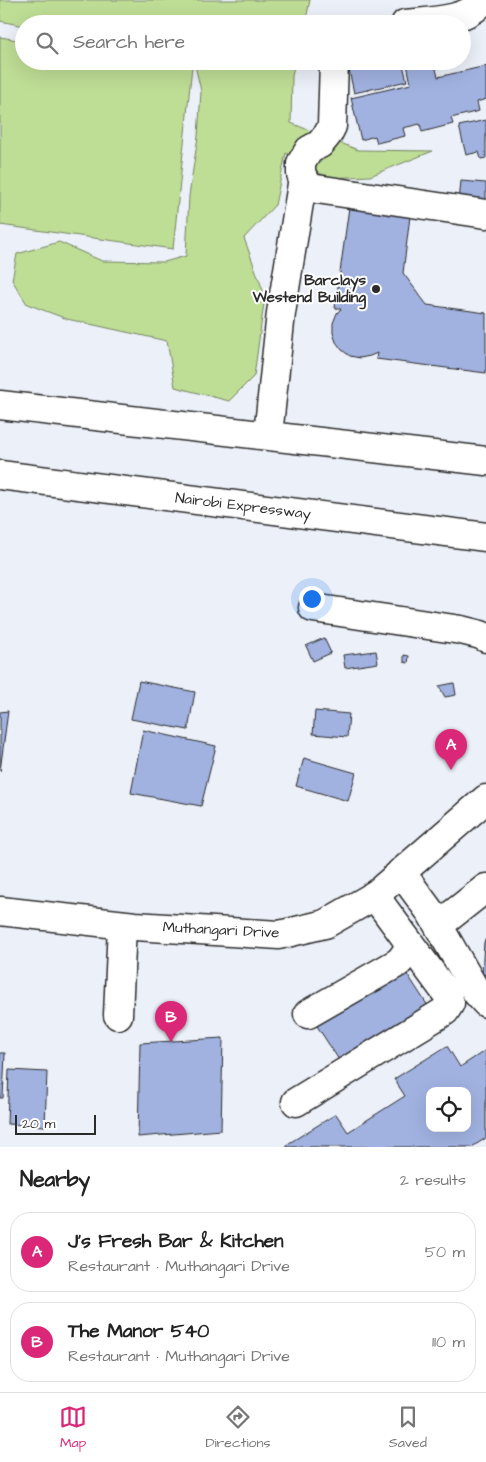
<!DOCTYPE html>
<html lang="en">
<head>
<meta charset="utf-8">
<style>
  body { margin:0; font-family:"Architects Daughter",sans-serif; background:#f2f2f2; color:#222 }
  .controls { position:absolute; right:15px; bottom:15px; display:grid; overflow:hidden; border-radius:10px; box-shadow:0 5px 20px #0002 }
  .controls button { width:45px; height:45px; display:grid; place-items:center; padding:0; border:0; border-bottom:1px solid #e0e0e0; background:#fff; color:#222; font:25px sans-serif }
  .scale { position:absolute; left:15px; bottom:12px; width:81px; box-sizing:border-box; padding-left:5px; border:2px solid #2b2b2b; border-top:0; font-size:14px; line-height:18px; white-space:nowrap; color:#2b2b2b; -webkit-text-stroke:4px #fff; paint-order:stroke }
  .you { position:absolute; left:311px; top:598px; width:18px; height:18px; margin:-12px; border:4px solid #fff; border-radius:50%; background:#1a73e8; box-shadow:0 0 0 8px #1a73e833 }
  .badge { display:grid; place-items:center; width:32px; height:32px; border-radius:50%; background:#db2777; color:#fff; font-size:16px; font-weight:700 }
  .pin { position:absolute; translate:-50% -41px; filter:drop-shadow(0 1px 2px #0008) }
  .pin::after { content:''; position:absolute; top:26px; width:18px; height:15px; background:inherit; clip-path:polygon(0 0,100% 0,50% 100%) }
  .list { margin:0; padding:0; list-style:none }
  h2 { display:flex; justify-content:space-between; align-items:center; height:65px; margin:0; padding:0 20px; font-size:21px }
  h2 small { font-size:16px; font-weight:400; color:#767676 }
  .list li { display:grid; grid-template-columns:32px 1fr auto; gap:15px; align-items:center; box-sizing:border-box; height:80px; margin:0 10px 10px; padding:0 10px; border:1px solid #e0e0e0; border-radius:20px }
  .list b { display:block; font-size:19px; white-space:nowrap }
  .list p { margin:0; font-size:16px; white-space:nowrap; color:#767676 }
  .list em { font-size:16px; font-style:normal; color:#767676 }
  .icon { flex:none; width:28px; height:28px; fill:none; stroke:currentColor; stroke-width:2; stroke-linecap:round; stroke-linejoin:round }
  .map { position:relative; flex:none; width:486px; height:1147px; overflow:hidden }
  .search { position:absolute; background:#fff; box-shadow:0 5px 20px #0002; left:15px; right:15px; top:15px; height:55px; display:flex; align-items:center; gap:12px; box-sizing:border-box; padding:0 18px; border-radius:28px; color:#767676; font-size:19px }
  .sheet { height:245px; background:#fff }
  nav { display:flex; justify-content:space-around; align-items:center; box-sizing:border-box; height:70px; border-top:1px solid #e0e0e0; background:#fff; font-size:14px; color:#767676 }
  nav a { display:grid; justify-items:center; gap:2px }
  nav .on { color:#db2777 }
  .map>svg:first-child { display:block }
</style>
</head>
<body>
<div class="map">
<svg width="486" height="1147" viewBox="0 0 486 1147">
  <rect width="100%" height="100%" fill="#ecf0f9"/>
  <filter id="ink" filterUnits="userSpaceOnUse"><feTurbulence type="fractalNoise" baseFrequency=".02" numOctaves="2"/><feDisplacementMap in="SourceGraphic" scale="10" xChannelSelector="R" yChannelSelector="G"/><feConvolveMatrix kernelMatrix="1 2 1 2 8 2 1 2 1" color-interpolation-filters="sRGB"/></filter>
  <g filter="url(#ink)">
    <g fill="#bedd95" stroke="#748460">
      <polygon points="0,0 310,0 305,24 24,24 24,26 0,21"/>
      <polygon points="0,37 24,41 24,61 161,61 192,66 173,249 0,225"/>
      <polygon points="194,61 295,61 292,76 291,123 358,150 433,151 370,176 328,178 286,153 275,205 244,238 265,296 254,376 229,401 175,387 167,341 67,319 27,304 12,280 17,254 59,242 102,261 164,262 186,256 189,196 198,136 201,91"/>
    </g>
    <g fill="#a1b2e1" stroke="#2b2b2b" fill-rule="evenodd">
      <polygon points="387,61 402,61 407,81 354,93 349,70"/>
      <polygon points="417,61 434,61 438,77 486,66 486,99 477,102 479,111 451,118 453,124 422,132 420,124 403,128 405,136 377,143 375,136 361,140 351,98 411,84 407,64"/>
      <polygon points="486,120 486,158 481,159 479,152 466,155 459,126"/>
      <polygon points="461,181 486,183 486,205 459,202"/>
      <polygon points="350,200 411,208 403,273 427,305 486,313 486,373 376,359 377,353 370,356 360,358 350,356 342,350 336,342 333,333 333,323 337,313 341,309 335,308"/>
      <polygon points="324,638 331,653 313,661 306,646"/>
      <polygon points="376,651 378,663 345,668 343,655"/>
      <polygon points="404,655 409,656 408,663 404,662"/>
      <polygon points="139,681 195,692 188,730 131,719"/>
      <polygon points="454,683 456,695 445,697 439,686"/>
      <polygon points="8,711 0,771 0,712"/>
      <polygon points="315,711 349,714 347,737 313,734"/>
      <polygon points="143,730 216,746 201,806 131,793"/>
      <polygon points="304,758 356,773 348,801 296,786"/>
      <polygon points="486,939 486,975 482,974 484,942"/>
      <polygon points="404,969 428,1006 341,1063 317,1026"/>
      <polygon points="223,1038 221,1130 138,1137 140,1043"/>
      <path d="M447,1046l13,21 26,-17v88l-14,9h-185l-1,-2 50,-31 12,18 57,-36 -11,-17zM430,1091h37v37h-37z"/>
      <polygon points="0,1053 5,1053 3,1098 0,1098"/>
      <polygon points="9,1070 47,1072 45,1126 7,1124"/>
    </g>
    <g fill="none" stroke-linecap="round" stroke-linejoin="round">
      <defs>
        <g id="minor">
          <path d="M405,24c24,-3 63,-2 78,-24"/>
          <polyline points="334,61 332,126 328,134 320,144 309,150 301,163 301,174 310,188 486,214"/>
          <polyline points="268,435 281,313 303,178"/>
          <polyline points="313,608 461,630 481,635 486,638"/>
          <polyline points="401,872 431,913 477,993 486,1003"/>
          <polyline points="0,911 135,926 279,935 325,924 374,896 486,799"/>
          <polyline points="439,925 486,888"/>
          <polyline points="308,1014 399,962 406,953 409,943"/>
          <polyline points="118,1015 122,925"/>
          <polyline points="296,1102 445,1011 450,1003 447,994 374,895"/>
        </g>
        <g id="highway">
          <polyline points="0,405 486,461"/>
          <polyline points="0,475 486,537"/>
        </g>
      </defs>
      <use href="#minor" stroke="#2b2b2b" stroke-width="31"/>
      <use href="#highway" stroke="#2b2b2b" stroke-width="31"/>
      <use href="#minor" stroke="#fff" stroke-width="28"/>
      <use href="#highway" stroke="#fff" stroke-width="28"/>
    </g>
  </g>
  <circle fill="#2b2b2b" stroke="#fff" stroke-width="2" cx="376" cy="289" r="5"/>
  <g text-anchor="middle" dominant-baseline="central" stroke-width="4" stroke-linejoin="round" paint-order="stroke">
    <g font-size="15" font-weight="bold" fill="#2b2b2b" stroke="#fff" text-anchor="end">
      <text x="366" y="280">Barclays<tspan x="366" dy="17">Westend Building</tspan></text>
    </g>
    <g font-size="15" fill="#2b2b2b" stroke="#fff">
      <text transform="translate(243 506) rotate(7)">Nairobi Expressway</text>
      <text transform="translate(221 930) rotate(3)">Muthangari Drive</text>
    </g>
  </g>
</svg>
<div class="controls">
<button><svg class="icon" aria-label="locate" viewBox="0 0 24 24"><circle cx="12" cy="12" r="6"/><path d="M12 2v4M12 18v4M2 12h4M18 12h4"/></svg></button>
</div>
<div class="scale">20 m</div>
<div class="you"></div>
<div class="pin badge" style="left:451px;top:770px">A</div>
<div class="pin badge" style="left:171px;top:1042px">B</div>
<div class="search"><svg class="icon" aria-label="search" viewBox="0 0 24 24"><circle cx="10" cy="10" r="6"/><path d="M15 15l6 6"/></svg>Search here</div>
</div>
<section class="sheet">
<h2>Nearby<small>2 results</small></h2>
<ul class="list">
<li><span class="badge">A</span><div><b>J's Fresh Bar &amp; Kitchen</b><p>Restaurant · Muthangari Drive</p></div><em>50 m</em></li>
<li><span class="badge">B</span><div><b>The Manor 540</b><p>Restaurant · Muthangari Drive</p></div><em>110 m</em></li>
</ul>
</section>
<nav>
<a class="on"><svg class="icon" aria-label="map" viewBox="0 0 24 24"><path d="M3 6l6-2 6 2 6-2v14l-6 2-6-2-6 2zM9 4v14M15 6v14"/></svg>Map</a>
<a><svg class="icon" aria-label="directions" viewBox="0 0 24 24"><path d="M12 3l9 9-9 9-9-9zM9 14v-3h6M13 9l2 2-2 2"/></svg>Directions</a>
<a><svg class="icon" aria-label="saved" viewBox="0 0 24 24"><path d="M7 4h10v16l-5-4-5 4z"/></svg>Saved</a>
</nav>
</body>
</html>
